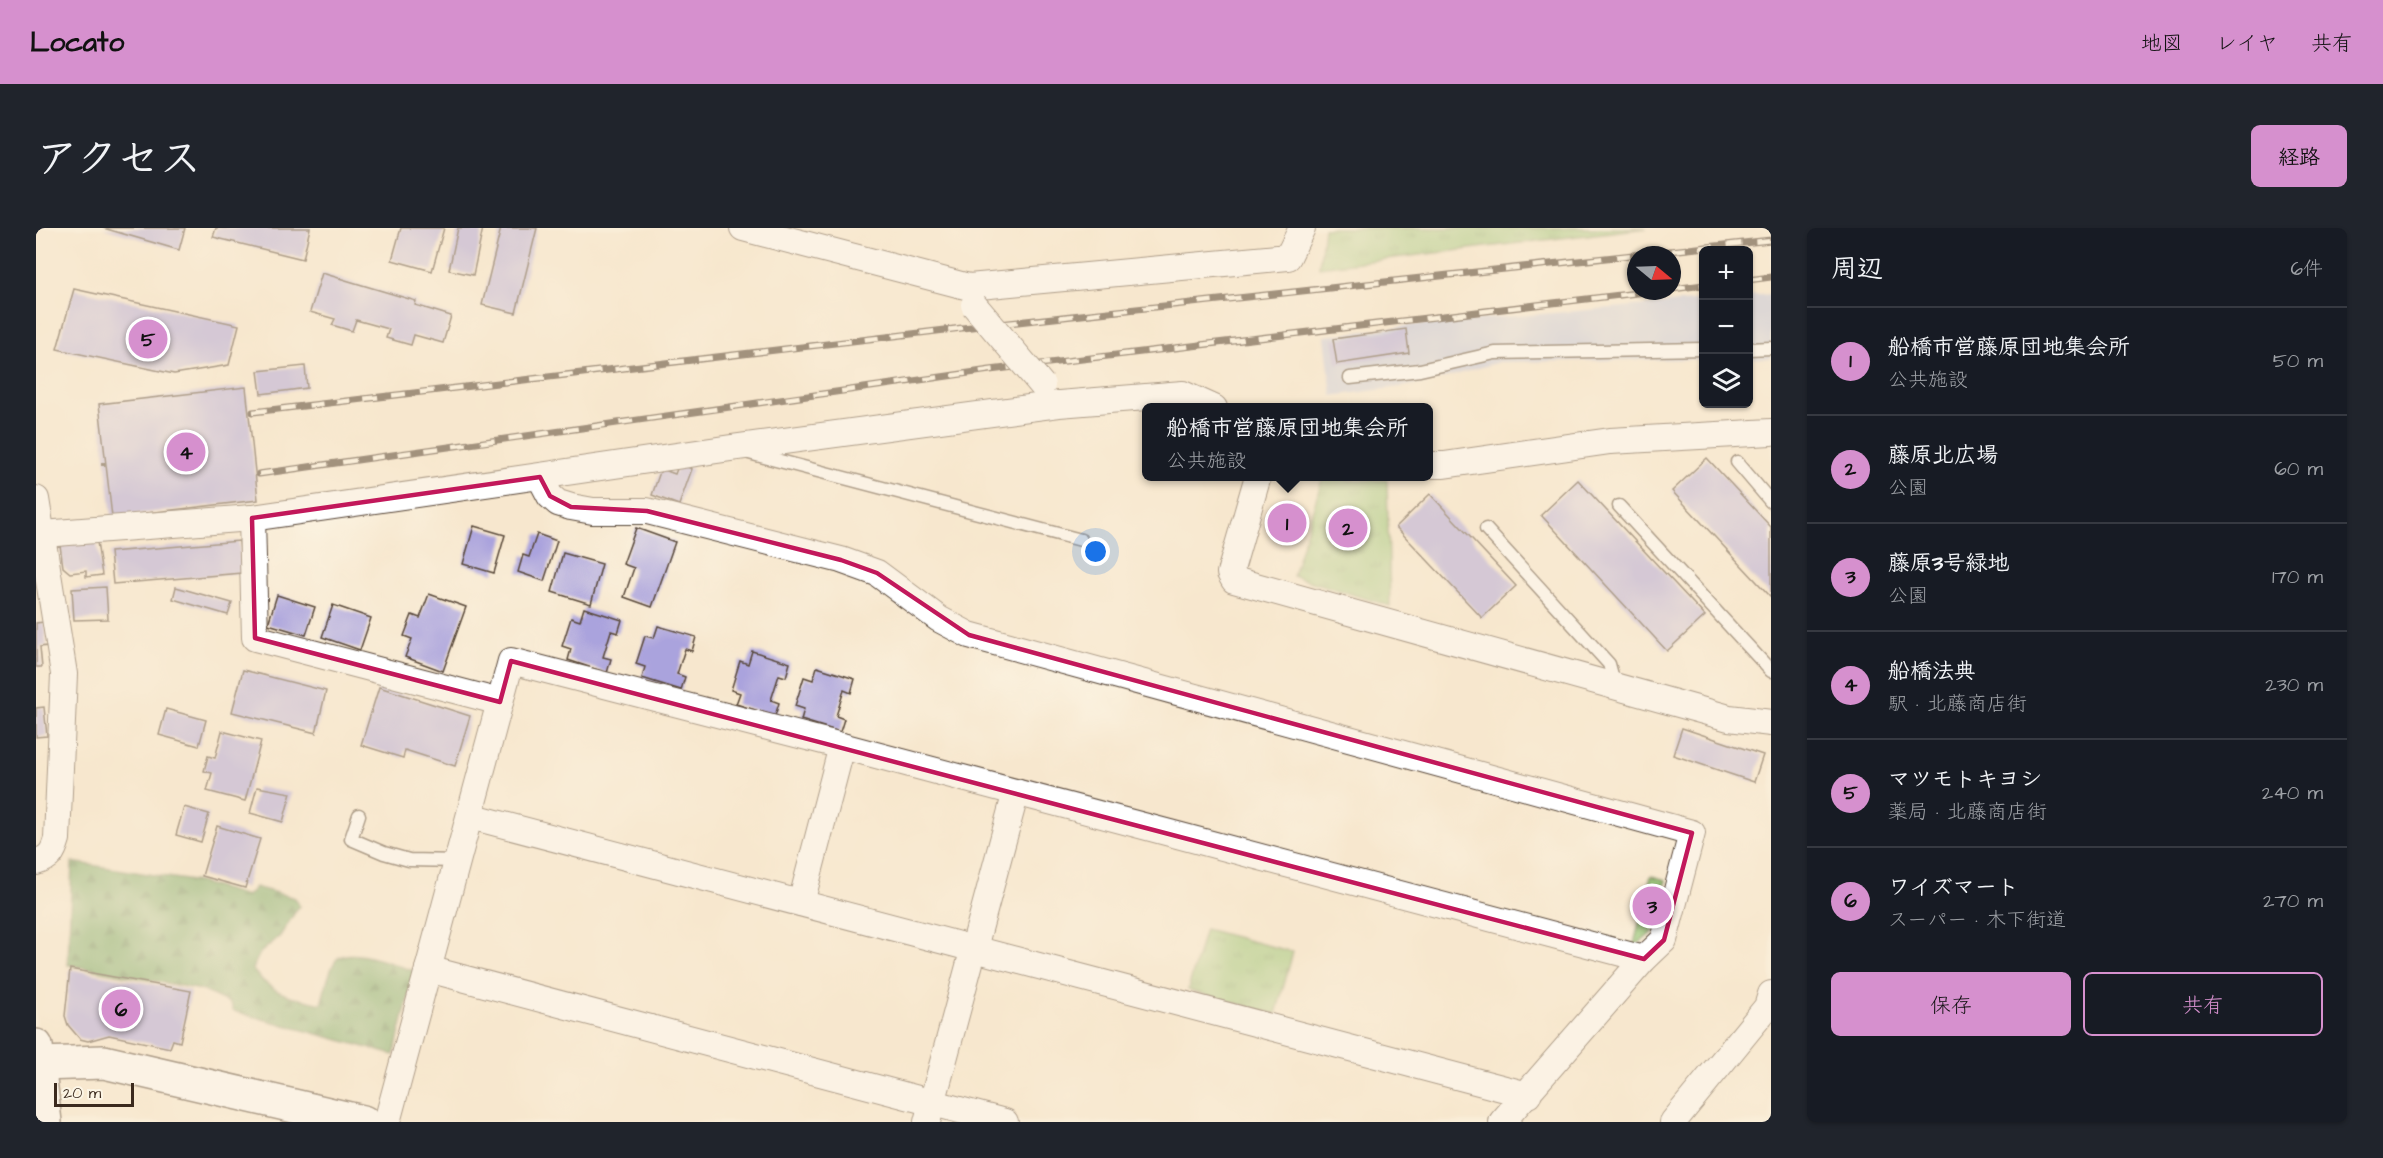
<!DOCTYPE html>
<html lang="ja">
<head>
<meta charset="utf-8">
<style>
  body { margin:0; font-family:"Architects Daughter","Klee One",sans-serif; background:#20242c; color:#f1f3f6 }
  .controls { position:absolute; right:18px; top:18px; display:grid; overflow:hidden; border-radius:9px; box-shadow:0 2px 4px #0004 }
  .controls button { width:54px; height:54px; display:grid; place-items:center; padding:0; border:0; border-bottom:2px solid #363941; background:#171b24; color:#f1f3f6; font:30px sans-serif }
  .compass { position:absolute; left:1591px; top:18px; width:54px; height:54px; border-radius:50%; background:#171b24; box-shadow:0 2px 4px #0004; rotate:109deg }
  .scale { position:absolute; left:18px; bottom:15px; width:80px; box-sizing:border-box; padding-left:6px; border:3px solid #3b2a1e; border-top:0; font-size:16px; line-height:21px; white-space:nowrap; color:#3b2a1e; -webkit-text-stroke:4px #fcf5e5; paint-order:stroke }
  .you { position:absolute; left:1060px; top:324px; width:21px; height:21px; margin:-15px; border:4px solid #fff; border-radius:50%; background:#1a73e8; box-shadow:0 0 0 9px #1a73e833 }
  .badge { display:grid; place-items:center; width:39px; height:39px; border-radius:50%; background:#d690ce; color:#111; font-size:20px; font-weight:700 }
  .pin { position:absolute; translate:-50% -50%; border:3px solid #fff; box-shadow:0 2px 6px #0006 }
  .popup { position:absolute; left:1106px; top:175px; width:291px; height:78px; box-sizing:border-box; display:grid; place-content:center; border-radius:9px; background:#171b24; filter:drop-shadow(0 2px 4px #0005); font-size:20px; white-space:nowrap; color:#9ea1a6 }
  .popup b { font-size:22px; color:#f1f3f6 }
  .popup::after { content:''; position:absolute; left:50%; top:100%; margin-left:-12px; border:12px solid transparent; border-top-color:#171b24 }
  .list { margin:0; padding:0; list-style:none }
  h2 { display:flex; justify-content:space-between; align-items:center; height:78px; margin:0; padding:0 24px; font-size:26px }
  h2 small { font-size:20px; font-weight:400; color:#9ea1a6 }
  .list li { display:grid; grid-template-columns:39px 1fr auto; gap:18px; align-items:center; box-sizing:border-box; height:108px; padding:0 24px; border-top:2px solid #363941 }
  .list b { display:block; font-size:22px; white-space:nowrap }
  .list p { margin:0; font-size:20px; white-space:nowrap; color:#9ea1a6 }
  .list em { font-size:20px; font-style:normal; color:#9ea1a6 }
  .actions { display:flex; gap:12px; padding:18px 24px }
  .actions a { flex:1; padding:14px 0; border:2px solid #d690ce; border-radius:9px; text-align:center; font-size:21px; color:#d690ce }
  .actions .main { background:#d690ce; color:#111 }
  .icon { flex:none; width:33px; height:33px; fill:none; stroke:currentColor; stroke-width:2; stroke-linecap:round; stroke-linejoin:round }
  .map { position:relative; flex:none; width:1735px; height:894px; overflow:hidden; border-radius:9px }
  header { display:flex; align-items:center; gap:36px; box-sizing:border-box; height:84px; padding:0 30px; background:#d690ce; color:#111 }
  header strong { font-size:28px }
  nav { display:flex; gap:33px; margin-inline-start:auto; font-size:21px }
  .intro { display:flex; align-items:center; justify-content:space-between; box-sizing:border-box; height:144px; padding:0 36px }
  h1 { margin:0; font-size:42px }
  .button { padding:15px 27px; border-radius:9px; background:#d690ce; color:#111; font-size:21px; font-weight:700 }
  main { display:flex; gap:36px; padding:0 36px }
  aside { flex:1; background:#171b24; border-radius:9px; box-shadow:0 2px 4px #0004 }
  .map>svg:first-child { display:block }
</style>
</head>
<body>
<header>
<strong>Locato</strong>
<nav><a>地図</a><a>レイヤ</a><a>共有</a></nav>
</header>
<div class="intro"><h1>アクセス</h1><a class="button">経路</a></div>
<main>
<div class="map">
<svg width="1735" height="894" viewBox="0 0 1735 894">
  <defs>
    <pattern id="grass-tufts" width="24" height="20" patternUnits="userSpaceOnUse" patternTransform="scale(1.5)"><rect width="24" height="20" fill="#96c574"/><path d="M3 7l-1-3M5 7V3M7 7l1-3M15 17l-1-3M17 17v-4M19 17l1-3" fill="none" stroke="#7ca05f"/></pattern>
    <pattern id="forest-firs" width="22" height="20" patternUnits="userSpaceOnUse" patternTransform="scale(1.5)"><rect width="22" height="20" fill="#78aa66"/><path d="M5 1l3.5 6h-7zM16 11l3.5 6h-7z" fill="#648b53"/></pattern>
  </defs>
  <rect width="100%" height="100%" fill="#fcf5e5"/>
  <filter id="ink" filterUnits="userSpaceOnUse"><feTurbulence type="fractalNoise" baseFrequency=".0167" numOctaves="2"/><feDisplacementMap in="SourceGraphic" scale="12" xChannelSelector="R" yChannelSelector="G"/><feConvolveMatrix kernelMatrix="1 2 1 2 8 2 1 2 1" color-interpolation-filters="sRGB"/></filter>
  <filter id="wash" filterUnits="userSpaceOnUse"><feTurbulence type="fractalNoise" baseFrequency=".008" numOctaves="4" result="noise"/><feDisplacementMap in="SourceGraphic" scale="24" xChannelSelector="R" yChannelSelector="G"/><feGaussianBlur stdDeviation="1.35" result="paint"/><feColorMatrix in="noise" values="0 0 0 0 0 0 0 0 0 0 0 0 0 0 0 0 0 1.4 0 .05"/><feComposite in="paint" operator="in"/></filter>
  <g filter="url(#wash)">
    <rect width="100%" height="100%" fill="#f7e7ce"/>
    <g fill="#bcc3de">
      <polygon points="1735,66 1735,130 1713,131 1713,68"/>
      <polygon points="1667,72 1667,131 1463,134 1388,156 1296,168 1289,108 1377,97"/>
    </g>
    <g fill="url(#grass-tufts)" stroke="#687849" stroke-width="1.5">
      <polygon points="1288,0 1610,0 1283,39"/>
      <polygon points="1287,248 1304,249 1312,252 1351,252 1354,378 1257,348"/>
      <polygon points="1615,648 1630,652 1617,704 1597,720"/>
      <polygon points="1169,701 1257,724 1240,786 1152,762"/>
    </g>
    <path fill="url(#forest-firs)" stroke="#5a6a42" stroke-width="1.5" d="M36,634l127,20 48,14 8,-9 40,11 4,8 -19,30 -20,17 -8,16c20,26 39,27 69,35 3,-10 9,-39 16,-45 13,-14 62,8 78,12l-21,84 -161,-44 -2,-7 -29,-14 -134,-25z"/>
    <g id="blocks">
      <g fill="#aaa3dd">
        <polygon points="67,0 149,0 143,22"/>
        <polygon points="180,0 274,0 267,31 177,9"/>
        <polygon points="365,0 408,0 396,43 356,32"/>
        <polygon points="422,0 447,0 437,47 413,42"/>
        <polygon points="465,0 501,0 480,85 446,77"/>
        <polygon points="286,45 380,73 379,77 415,88 407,115 378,107 375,117 350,110 353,101 320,92 316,103 296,97 299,91 274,84"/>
        <polygon points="38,61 203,97 193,137 138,146 21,121"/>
        <polygon points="1370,101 1373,125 1301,136 1297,111"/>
        <polygon points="269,138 271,160 225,166 222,143"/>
        <polygon points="210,159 222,272 76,289 63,176"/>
        <polygon points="1671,230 1735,299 1735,369 1636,263"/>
        <polygon points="643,236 656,241 643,277 616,267 625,241 639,246"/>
        <polygon points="1542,252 1669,388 1631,423 1505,287"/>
        <polygon points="1394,266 1480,358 1446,390 1360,299"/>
        <polygon points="438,298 469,307 458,345 427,336"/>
        <polygon points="600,300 639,314 616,379 588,369 598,340 587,336"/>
        <polygon points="501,306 521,313 508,353 482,344 487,327 493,329"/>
        <polygon points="203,313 206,345 77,356 74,324"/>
        <polygon points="61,314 66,347 50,349 50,343 34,345 27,339 24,317"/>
        <polygon points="527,325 566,336 555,376 516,364"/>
        <polygon points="70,359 72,391 38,392 36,361"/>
        <polygon points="140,359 196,375 192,387 137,371"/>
        <polygon points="393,366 430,379 407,443 369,429 376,411 368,408 376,387 384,390"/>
        <polygon points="241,367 279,379 270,407 232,396"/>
        <polygon points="297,377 335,390 324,422 286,409"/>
        <polygon points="548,380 586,392 582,405 575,403 567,429 575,431 571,445 532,432 535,421 526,418 535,390 544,393"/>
        <polygon points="8,394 11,418 4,419 6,439 0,439 0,395"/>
        <polygon points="622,398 660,409 656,423 649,421 641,446 649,449 645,462 606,450 609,439 600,436 609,408 618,410"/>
        <polygon points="716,423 754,435 750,449 743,447 735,472 743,475 739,488 700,476 704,465 695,462 704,433 712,436"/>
        <polygon points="781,439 819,451 815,465 808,462 800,488 808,491 804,504 765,492 768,481 759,478 768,449 777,452"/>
        <polygon points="207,442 290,463 280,505 196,484"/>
        <polygon points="343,459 434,488 419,538 369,522 367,530 325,517"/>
        <polygon points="8,479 11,508 0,509 0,480"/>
        <polygon points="130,481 170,492 163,518 123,507"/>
        <polygon points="1646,500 1727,527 1718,554 1637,527"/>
        <polygon points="186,503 225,513 209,573 171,563 176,545 168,543 172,528 179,530"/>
        <polygon points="221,559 255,565 247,594 214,585"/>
        <polygon points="148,579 173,586 165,614 140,607"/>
        <polygon points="181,598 224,611 209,660 166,648"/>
        <polygon points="34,741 155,763 144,814 137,812 134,820 73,807 52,813 44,811 32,797 29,788"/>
      </g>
    </g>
  </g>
  <g filter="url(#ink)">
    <use href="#blocks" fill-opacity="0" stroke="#574638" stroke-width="1.5"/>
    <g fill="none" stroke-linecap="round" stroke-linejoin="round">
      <defs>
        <g id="lane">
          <polyline points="1712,121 1735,120"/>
          <polyline points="1314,150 1384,142 1459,125 1668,121"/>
          <polyline points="713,225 1045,312"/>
          <polyline points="1701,234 1735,274"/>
          <polyline points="1583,278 1735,443"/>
          <polyline points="1450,301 1573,436 1579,458"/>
          <polyline points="323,587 315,611 348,625 373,632 422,633"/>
        </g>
        <g id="street">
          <polyline points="707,0 933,59 1252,29 1266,0"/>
          <polyline points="1392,237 1408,237 1574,213 1735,204"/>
          <polyline points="1222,248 1194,345 1198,352 1693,490 1735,495"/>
          <polyline points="504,249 514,268 522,275 535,279 557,283 611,283 805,332 841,345 903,391 933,407 1656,605 1628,712 1608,731 1466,894"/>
          <path d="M0,271l28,175 -7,165c-4,14 -7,19 -21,23"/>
          <polyline points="216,290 219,410 464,474"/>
          <polyline points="7,306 216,290 695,220 1023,176 1147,166 1178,180"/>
          <polyline points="434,588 1492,867"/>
          <polyline points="765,675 806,518"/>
          <polyline points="392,741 969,894"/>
          <polyline points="351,894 475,433 806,518 1608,731"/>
          <polyline points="891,894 980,564"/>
          <polyline points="1637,894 1731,779 1735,766"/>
        </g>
        <polyline id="secondary" points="3,836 68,834 327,894"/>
        <polyline id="primary" points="0,818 9,894"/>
      </defs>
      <use href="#lane" stroke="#574638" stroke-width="15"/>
      <use href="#street" stroke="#574638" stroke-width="28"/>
      <use href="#secondary" stroke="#574638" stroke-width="36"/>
      <use href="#primary" stroke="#574638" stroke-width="36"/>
      <polyline stroke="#574638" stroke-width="4" stroke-dasharray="4.5 4.5" stroke-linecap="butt" points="65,236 70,236"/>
      <use href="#lane" stroke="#fff" stroke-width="12"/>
      <use href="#street" stroke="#fff" stroke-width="26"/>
      <use href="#secondary" stroke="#fff" stroke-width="33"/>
      <use href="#primary" stroke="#fff" stroke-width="33"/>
      <defs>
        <g id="rail">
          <polyline points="1712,52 1735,49"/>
          <polyline points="1636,61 1668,57"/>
          <polyline points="217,184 926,100 1735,12"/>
          <polyline points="223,246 954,142 1618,63"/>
        </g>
      </defs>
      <use href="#rail" stroke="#3b2a1e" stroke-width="7"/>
      <use href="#rail" stroke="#fcf5e5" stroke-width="4.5" stroke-dasharray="14" stroke-linecap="butt"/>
      <defs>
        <polyline id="street-bridge" points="938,77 1006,157"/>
      </defs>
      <use href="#street-bridge" stroke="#574638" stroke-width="28" stroke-linecap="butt"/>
      <use href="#street-bridge" stroke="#fff" stroke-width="26"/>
    </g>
  </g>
  <path d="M0 0H1735V894H0ZM504,249l10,19 21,11 76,4 194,49 36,13 92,62 723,198 -28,107 -20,19 -1133,-298 -11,41 -245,-64 -3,-120z" fill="#f7e7ce" fill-opacity=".55" fill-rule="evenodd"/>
  <path fill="none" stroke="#c2185b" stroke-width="4.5" stroke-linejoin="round" d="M504,249l10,19 21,11 76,4 194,49 36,13 92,62 723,198 -28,107 -20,19 -1133,-298 -11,41 -245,-64 -3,-120z"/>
</svg>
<div class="controls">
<button>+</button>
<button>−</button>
<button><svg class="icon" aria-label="layers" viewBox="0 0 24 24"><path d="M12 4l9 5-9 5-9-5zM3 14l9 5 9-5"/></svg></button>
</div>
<svg class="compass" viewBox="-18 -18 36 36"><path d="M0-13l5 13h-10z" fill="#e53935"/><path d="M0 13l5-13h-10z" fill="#9ea1a6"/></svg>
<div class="scale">20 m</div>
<div class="you"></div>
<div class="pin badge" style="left:1251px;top:295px">1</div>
<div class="popup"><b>船橋市営藤原団地集会所</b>公共施設</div>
<div class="pin badge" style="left:1312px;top:300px">2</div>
<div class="pin badge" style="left:1616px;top:678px">3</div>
<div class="pin badge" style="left:150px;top:224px">4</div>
<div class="pin badge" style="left:112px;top:111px">5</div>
<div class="pin badge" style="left:85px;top:781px">6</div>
</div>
<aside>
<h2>周辺<small>6件</small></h2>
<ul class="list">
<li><span class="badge">1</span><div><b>船橋市営藤原団地集会所</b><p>公共施設</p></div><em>50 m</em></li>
<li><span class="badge">2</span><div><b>藤原北広場</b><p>公園</p></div><em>60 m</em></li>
<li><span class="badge">3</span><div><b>藤原3号緑地</b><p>公園</p></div><em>170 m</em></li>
<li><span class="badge">4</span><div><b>船橋法典</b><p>駅 · 北藤商店街</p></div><em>230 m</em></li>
<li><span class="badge">5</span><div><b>マツモトキヨシ</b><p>薬局 · 北藤商店街</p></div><em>240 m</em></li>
<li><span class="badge">6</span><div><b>ワイズマート</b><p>スーパー · 木下街道</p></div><em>270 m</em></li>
</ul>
<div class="actions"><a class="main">保存</a><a>共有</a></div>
</aside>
</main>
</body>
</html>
